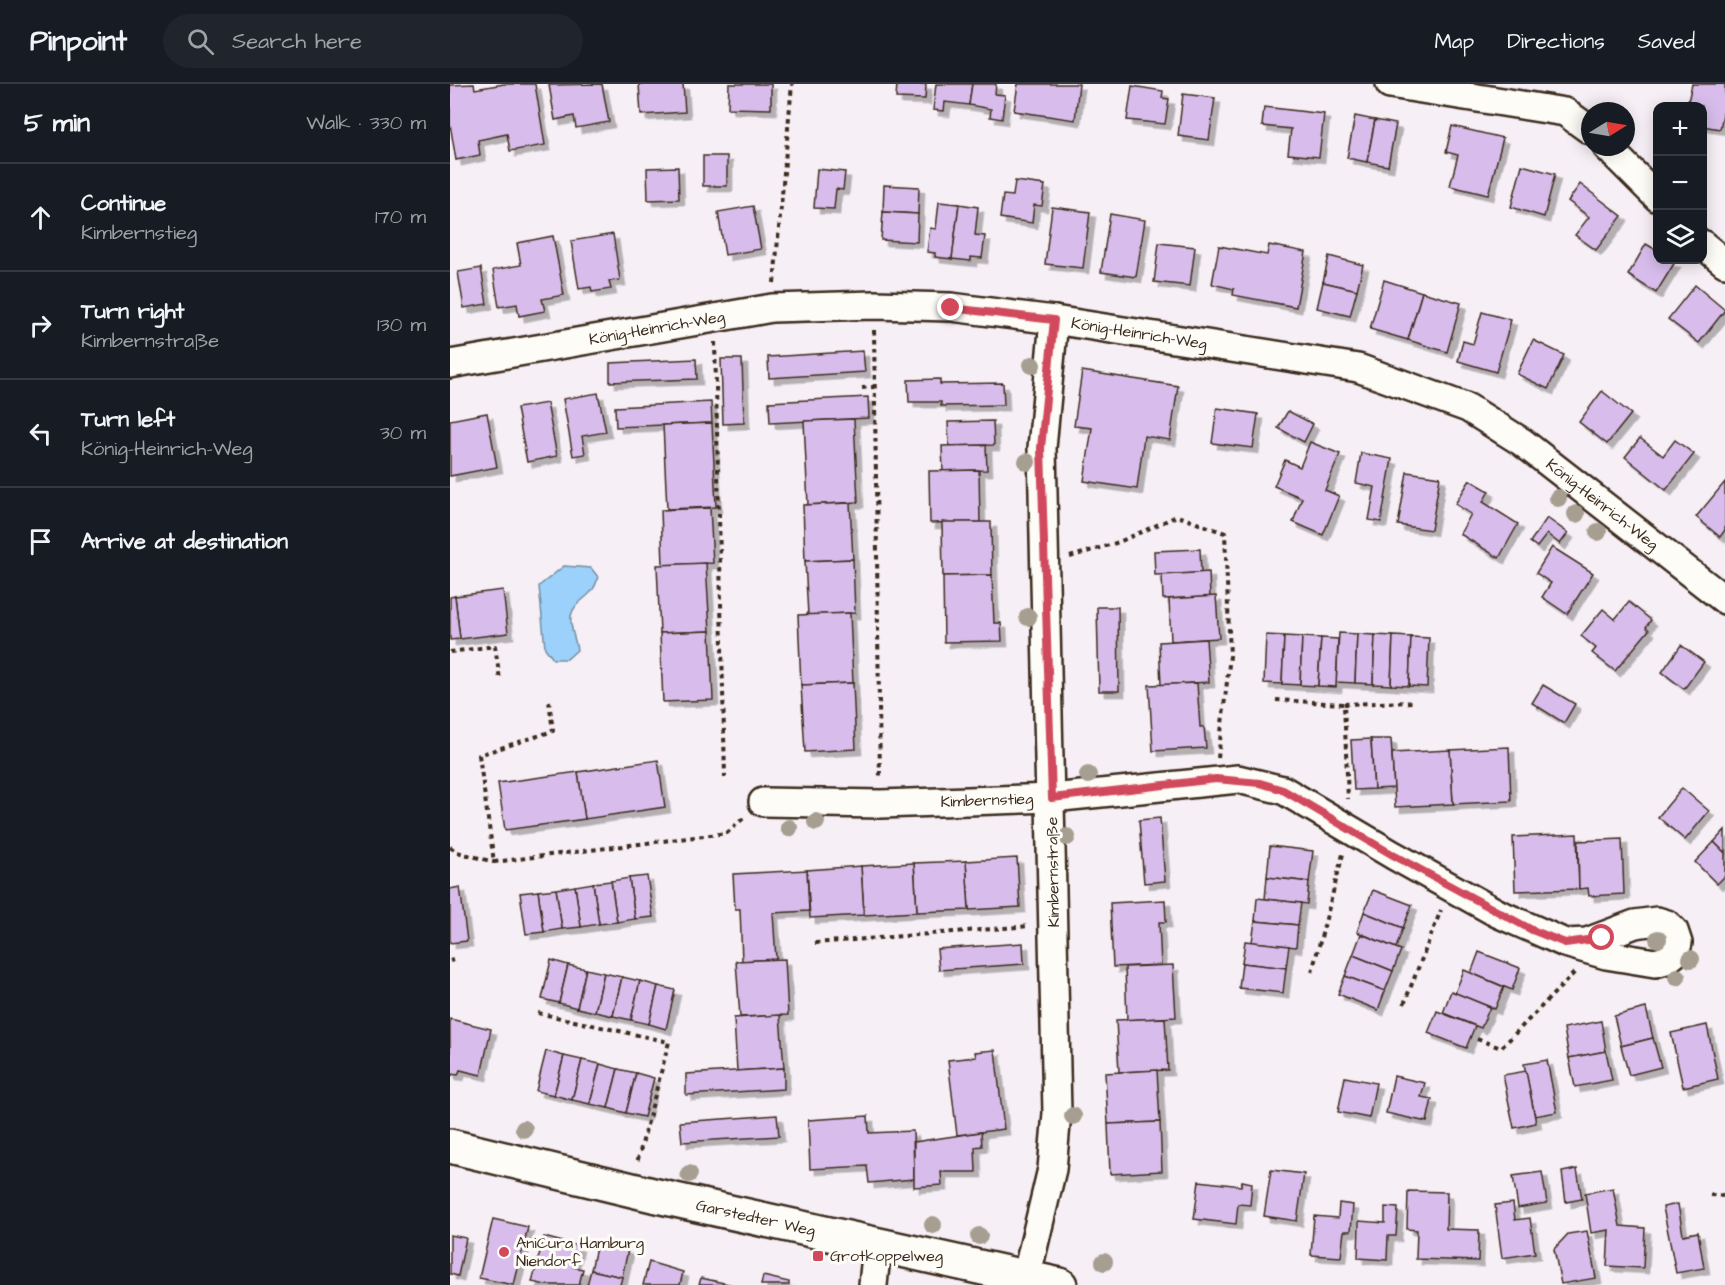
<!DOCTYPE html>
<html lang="en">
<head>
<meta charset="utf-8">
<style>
  body { margin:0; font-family:"Architects Daughter",sans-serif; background:#20242c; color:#f1f3f6 }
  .controls { position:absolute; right:18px; top:18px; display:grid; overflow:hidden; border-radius:12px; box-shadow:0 3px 15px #0003 }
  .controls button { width:54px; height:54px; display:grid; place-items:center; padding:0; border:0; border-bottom:2px solid #363941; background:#171b24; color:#f1f3f6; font:30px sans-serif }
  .compass { position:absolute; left:1131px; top:18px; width:54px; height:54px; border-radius:50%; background:#171b24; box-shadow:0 3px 15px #0003; rotate:79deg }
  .stop { position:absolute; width:18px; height:18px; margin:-14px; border:4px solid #d1495b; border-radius:50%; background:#fff }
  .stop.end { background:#d1495b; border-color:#fff; box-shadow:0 2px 6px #0008 }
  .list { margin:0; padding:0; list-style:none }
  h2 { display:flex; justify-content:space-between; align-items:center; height:78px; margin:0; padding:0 24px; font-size:26px }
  h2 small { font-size:20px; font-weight:400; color:#9ea1a6 }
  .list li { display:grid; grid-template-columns:39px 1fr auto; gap:18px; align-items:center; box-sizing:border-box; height:108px; padding:0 24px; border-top:2px solid #363941 }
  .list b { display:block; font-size:22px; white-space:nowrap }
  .list p { margin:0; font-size:20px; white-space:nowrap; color:#9ea1a6 }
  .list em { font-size:20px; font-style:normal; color:#9ea1a6 }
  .icon { flex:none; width:33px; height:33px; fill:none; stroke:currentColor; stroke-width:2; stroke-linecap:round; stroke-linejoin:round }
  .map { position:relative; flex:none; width:1275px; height:1201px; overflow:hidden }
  header { display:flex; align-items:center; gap:36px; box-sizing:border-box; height:84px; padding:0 30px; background:#171b24; border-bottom:2px solid #363941 }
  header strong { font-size:28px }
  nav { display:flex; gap:33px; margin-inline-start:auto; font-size:21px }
  .search { width:420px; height:54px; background:#20242c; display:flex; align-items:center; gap:15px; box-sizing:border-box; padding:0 21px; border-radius:33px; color:#9ea1a6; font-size:22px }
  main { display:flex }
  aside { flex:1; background:#171b24 }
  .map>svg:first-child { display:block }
</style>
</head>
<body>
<header>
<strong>Pinpoint</strong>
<div class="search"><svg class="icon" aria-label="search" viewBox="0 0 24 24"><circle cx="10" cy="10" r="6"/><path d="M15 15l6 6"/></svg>Search here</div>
<nav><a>Map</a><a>Directions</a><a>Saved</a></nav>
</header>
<main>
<aside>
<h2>5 min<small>Walk · 330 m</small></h2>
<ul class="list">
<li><svg class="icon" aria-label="ahead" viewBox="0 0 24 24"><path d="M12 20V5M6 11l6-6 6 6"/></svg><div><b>Continue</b><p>Kimbernstieg</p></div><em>170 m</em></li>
<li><svg class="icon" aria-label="right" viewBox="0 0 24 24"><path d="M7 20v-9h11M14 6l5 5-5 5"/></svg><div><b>Turn right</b><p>Kimbernstraße</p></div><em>130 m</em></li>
<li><svg class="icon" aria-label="left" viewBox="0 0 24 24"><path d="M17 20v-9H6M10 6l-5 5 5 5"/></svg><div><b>Turn left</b><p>König-Heinrich-Weg</p></div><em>30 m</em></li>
<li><svg class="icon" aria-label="arrive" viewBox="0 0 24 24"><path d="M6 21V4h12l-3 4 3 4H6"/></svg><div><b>Arrive at destination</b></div></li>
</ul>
</aside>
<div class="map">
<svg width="1275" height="1201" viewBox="0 0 1275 1201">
  <defs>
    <filter id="shadow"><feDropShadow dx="5.5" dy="5.5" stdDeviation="0" flood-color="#0004"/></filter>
  </defs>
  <rect width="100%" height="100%" fill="#f6eff5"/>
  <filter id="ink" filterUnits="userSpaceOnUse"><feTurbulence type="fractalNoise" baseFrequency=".0167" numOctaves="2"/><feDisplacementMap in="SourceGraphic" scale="12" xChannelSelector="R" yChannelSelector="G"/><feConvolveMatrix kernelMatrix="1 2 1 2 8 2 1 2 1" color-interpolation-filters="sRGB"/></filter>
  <g filter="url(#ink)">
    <path fill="#9bd1fa" stroke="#758ea2" stroke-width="1.5" d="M114,482l27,2 7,9c-5,23 -23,21 -27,39 -2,9 5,25 6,34l-10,9h-14l-8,-11 -6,-62z"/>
    <g fill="#d8bdec" stroke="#3b2a1e" stroke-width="1.5" filter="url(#shadow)">
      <polygon points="24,0 25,5 54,0 85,0 95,61 60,67 57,50 28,56 30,71 6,76 0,40 0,1"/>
      <polygon points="152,0 159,38 126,44 124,32 105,36 99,1"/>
      <polygon points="189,0 233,0 235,28 191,31"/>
      <polygon points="279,0 321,0 321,25 278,24"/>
      <polygon points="447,0 476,0 475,15 446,14"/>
      <polygon points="486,0 522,0 519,21 495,18 494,27 483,26"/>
      <polygon points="522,0 546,0 545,10 555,11 552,35 540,33 541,25 519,21"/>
      <polygon points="568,0 629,0 625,36 564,27"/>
      <polygon points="1242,0 1275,0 1275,20 1270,45 1252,42 1252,22 1237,22"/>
      <polygon points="682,2 713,7 712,14 719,15 715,40 677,36"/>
      <polygon points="733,10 765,14 759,56 728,52"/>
      <polygon points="814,23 874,30 869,73 838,70 841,45 812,42"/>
      <polygon points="905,32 925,36 917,78 897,74"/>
      <polygon points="925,36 946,40 938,82 917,78"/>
      <polygon points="1002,42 1053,54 1038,111 1000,102 1008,71 996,68"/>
      <rect x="253" y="72" width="24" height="30"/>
      <polygon points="1072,81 1105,90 1094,133 1061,123"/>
      <polygon points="228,83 229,115 198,116 197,84"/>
      <polygon points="367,85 395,88 393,106 386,105 384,125 364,124"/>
      <polygon points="565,97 595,101 592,122 584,121 582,139 550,134 553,111 563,112"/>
      <polygon points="1130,100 1172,132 1146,166 1125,151 1139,133 1118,117"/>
      <polygon points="434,101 469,103 468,130 433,128"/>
      <polygon points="489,118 509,120 502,175 485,173 485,169 477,168 480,144 486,145"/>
      <polygon points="509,120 528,123 525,151 535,152 532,174 521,173 521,177 502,175"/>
      <polygon points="303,122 311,165 275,171 268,128"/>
      <polygon points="602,123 640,128 633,184 595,180"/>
      <polygon points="433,128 468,130 467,158 431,156"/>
      <polygon points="660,130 695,136 686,193 651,188"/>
      <polygon points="163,150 170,196 159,197 161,205 142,208 141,203 129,205 121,157"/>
      <polygon points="103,152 114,211 92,215 95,227 69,232 67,220 49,223 43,186 71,181 67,159"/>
      <polygon points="709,159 745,163 740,202 704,198"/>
      <polygon points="1196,160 1208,167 1208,176 1225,178 1206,209 1178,191"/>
      <polygon points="819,161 856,168 846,223 783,211 784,205 762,200 769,162 817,171"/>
      <polygon points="879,172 913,181 907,206 873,198"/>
      <polygon points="31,184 37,220 14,224 8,188"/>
      <polygon points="934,196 972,208 958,256 920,245"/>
      <polygon points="873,198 907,206 900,232 867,224"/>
      <polygon points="1245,201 1275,226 1249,259 1218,235"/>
      <polygon points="972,208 1011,219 997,268 958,256"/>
      <polygon points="1032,228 1061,236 1046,288 1008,277 1013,257 1023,260"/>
      <polygon points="1083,256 1114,271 1098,305 1067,290"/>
      <polygon points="413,267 415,288 319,294 318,273"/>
      <polygon points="246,275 247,295 160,298 160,279"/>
      <polygon points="271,275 292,275 294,339 273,340"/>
      <polygon points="632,287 728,302 720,356 694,352 687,405 634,397 642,344 624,342"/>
      <polygon points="490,295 490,300 553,299 554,321 491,322 491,318 459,318 458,296"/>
      <polygon points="1152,307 1181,330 1157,360 1129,338"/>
      <polygon points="148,309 156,348 132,352 135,370 123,372 113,315"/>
      <polygon points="418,313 419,334 320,339 319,318"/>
      <polygon points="261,318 262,339 166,343 165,323"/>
      <polygon points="97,319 107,372 77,378 67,324"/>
      <polygon points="767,324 808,330 803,364 762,359"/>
      <polygon points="838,327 863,340 854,358 828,344"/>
      <polygon points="37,329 47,383 0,392 0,336"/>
      <polygon points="404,335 408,418 358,421 354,337"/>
      <polygon points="543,337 544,361 499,362 498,338"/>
      <polygon points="262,339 266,423 217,425 213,341"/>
      <polygon points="1190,354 1213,372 1225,356 1244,370 1216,406 1175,373"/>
      <polygon points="860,358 890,370 875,406 889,412 873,451 843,438 852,414 824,402 835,376 850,383"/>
      <polygon points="536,361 537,386 493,387 492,362"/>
      <polygon points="911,369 942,375 931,438 919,436 925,403 906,399"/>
      <polygon points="529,386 530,438 480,439 479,387"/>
      <polygon points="957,388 990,393 981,446 948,441"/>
      <polygon points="1020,396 1039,407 1033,418 1068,440 1049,474 1010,450 1021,430 1005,420"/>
      <polygon points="1275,398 1275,446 1270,453 1246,433"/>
      <polygon points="400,419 403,475 355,477 353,421"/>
      <polygon points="260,424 263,479 213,481 211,426"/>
      <polygon points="1097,434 1118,449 1110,460 1097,450 1087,463 1080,458"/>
      <polygon points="492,438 541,438 542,491 493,492"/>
      <polygon points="1102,463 1143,489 1117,530 1092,513 1101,499 1086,489"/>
      <polygon points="750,465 751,489 705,491 704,467"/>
      <polygon points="403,475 405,529 358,531 355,477"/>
      <polygon points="256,479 260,547 210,549 207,481"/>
      <polygon points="759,488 760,513 713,515 712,491"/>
      <polygon points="542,491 544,539 551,539 552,557 494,558 493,492"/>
      <polygon points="53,506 58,549 10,555 5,512"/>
      <polygon points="5,512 10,555 0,556 0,513"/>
      <polygon points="766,512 769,554 721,557 719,515"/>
      <polygon points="1179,518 1201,536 1196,543 1199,546 1165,587 1142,569 1146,564 1131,552 1153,525 1165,535"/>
      <polygon points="647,523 668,523 669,607 649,607"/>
      <polygon points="400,529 403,599 351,601 348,531"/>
      <polygon points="260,547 263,616 213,618 210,549"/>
      <polygon points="889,549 907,550 905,599 886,598"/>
      <polygon points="907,550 925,551 923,600 905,599"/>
      <polygon points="816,551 834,552 832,600 814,599"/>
      <polygon points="925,551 943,552 941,601 923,600"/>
      <polygon points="834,552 852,553 850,601 832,600"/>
      <polygon points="943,552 961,553 959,602 941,601"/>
      <polygon points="852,553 871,554 868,602 850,601"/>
      <polygon points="961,553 979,554 977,603 959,602"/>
      <polygon points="871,554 888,555 886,603 868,602"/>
      <polygon points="756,555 759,598 711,601 709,558"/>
      <polygon points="1231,561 1254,578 1234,605 1212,588"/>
      <polygon points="403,599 406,665 355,668 351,601"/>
      <polygon points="747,599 750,643 754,643 756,664 703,667 699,601"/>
      <polygon points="1093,601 1125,620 1114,639 1082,619"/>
      <polygon points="921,655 924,705 904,706 901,656"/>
      <polygon points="921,655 941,655 944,704 924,705"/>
      <polygon points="1059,663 1061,717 1003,720 1000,666"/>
      <polygon points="1000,666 1003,720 945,723 942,669"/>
      <polygon points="208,676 215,723 135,735 128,688"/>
      <polygon points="128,688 135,735 55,746 48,699"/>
      <polygon points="1232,704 1259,727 1235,756 1208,733"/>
      <polygon points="710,734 715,797 694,799 689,736"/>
      <polygon points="1275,746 1275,769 1264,758"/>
      <polygon points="1127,750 1129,805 1065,807 1063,753"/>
      <polygon points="1172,755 1174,810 1139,812 1138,804 1129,805 1128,757"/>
      <polygon points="1264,758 1275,769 1275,792 1267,800 1245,778"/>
      <polygon points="820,762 863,767 859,798 817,793"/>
      <polygon points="567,774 570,823 519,826 516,777"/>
      <polygon points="516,777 519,826 467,828 464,779"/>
      <polygon points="464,779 467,828 414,831 411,782"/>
      <polygon points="411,782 414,831 360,834 357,786"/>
      <polygon points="357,786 359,827 323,829 326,875 292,877 290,825 285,825 283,790"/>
      <polygon points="197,792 203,833 185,835 179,794"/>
      <polygon points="817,793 859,798 857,820 815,815"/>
      <polygon points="179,794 185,835 167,838 161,797"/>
      <polygon points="161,797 167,838 149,840 143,799"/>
      <polygon points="143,799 149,840 131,843 125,802"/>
      <polygon points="125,802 131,843 112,845 106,805"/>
      <polygon points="10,803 17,857 0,859 0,805"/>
      <polygon points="106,805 112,845 94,848 88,807"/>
      <polygon points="923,806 962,821 953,844 914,828"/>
      <polygon points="88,807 94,848 76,850 70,809"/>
      <polygon points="807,814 851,819 848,841 805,837"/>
      <polygon points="715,816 716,838 709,838 711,881 663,883 660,819"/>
      <polygon points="914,828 953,844 946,864 907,848"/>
      <polygon points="805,837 848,841 846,863 802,858"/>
      <polygon points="911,850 951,866 943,887 903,871"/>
      <polygon points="795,857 839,862 836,884 792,879"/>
      <polygon points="573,859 574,880 489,886 487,865"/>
      <polygon points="1029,868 1070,884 1062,906 1021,889"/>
      <polygon points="903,871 943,887 935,907 895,892"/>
      <polygon points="335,875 338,931 290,933 286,877"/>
      <polygon points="101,876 118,881 109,919 92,915"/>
      <polygon points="792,879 836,884 833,909 789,904"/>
      <polygon points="118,881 136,885 127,924 109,919"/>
      <polygon points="723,881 726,933 677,936 675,883"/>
      <polygon points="136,885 154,889 145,928 127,924"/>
      <polygon points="1014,886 1054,903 1045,925 1005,909"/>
      <polygon points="154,889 172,893 163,932 145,928"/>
      <polygon points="895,892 935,907 928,926 888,910"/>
      <polygon points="172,893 190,897 181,936 163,932"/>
      <polygon points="190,897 208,902 199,940 181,936"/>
      <polygon points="208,902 225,906 216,945 199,940"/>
      <polygon points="1001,907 1040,923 1031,944 993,929"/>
      <polygon points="1196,924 1203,954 1171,962 1164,932"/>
      <polygon points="987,927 1025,942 1016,964 978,949"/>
      <polygon points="330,931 334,984 287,987 284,934"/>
      <polygon points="715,934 718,986 669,988 666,936"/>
      <polygon points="0,935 41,945 31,991 10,986 8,991 0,990"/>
      <polygon points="1151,937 1156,967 1119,974 1114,944"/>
      <polygon points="1257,941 1268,995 1233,1003 1221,949"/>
      <polygon points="1203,954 1211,983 1179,991 1171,962"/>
      <polygon points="545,966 554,1045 507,1051 498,976 526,973 525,968"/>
      <polygon points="96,967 114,972 104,1011 86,1007"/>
      <polygon points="1156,967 1162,996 1125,1003 1119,974"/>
      <polygon points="114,972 132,976 122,1016 104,1011"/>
      <polygon points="132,976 150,980 140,1020 122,1016"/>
      <polygon points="1097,976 1107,1028 1085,1032 1074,980"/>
      <polygon points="150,980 168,985 158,1024 140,1020"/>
      <polygon points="334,984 334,1005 236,1011 236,990"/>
      <polygon points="168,985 186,989 176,1029 158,1024"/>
      <polygon points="707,986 710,1038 658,1040 655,989"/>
      <polygon points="1076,987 1086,1039 1064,1044 1053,991"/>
      <polygon points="186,989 204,994 194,1033 176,1029"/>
      <polygon points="944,992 975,999 971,1013 982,1015 977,1038 936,1029"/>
      <polygon points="895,993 926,999 919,1034 888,1028"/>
      <polygon points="327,1031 329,1052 232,1058 230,1038"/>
      <polygon points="418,1032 419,1049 463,1047 464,1095 419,1099 417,1082 360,1085 358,1036"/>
      <polygon points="710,1038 712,1087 660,1090 658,1040"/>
      <polygon points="531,1048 532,1062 525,1063 526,1088 491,1088 492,1101 464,1103 464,1058"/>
      <polygon points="1127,1085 1132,1115 1116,1118 1112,1088"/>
      <polygon points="821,1086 854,1090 847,1137 814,1132"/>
      <polygon points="1092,1088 1097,1119 1068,1124 1063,1092"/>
      <polygon points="749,1097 791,1102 792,1097 802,1099 800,1121 788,1120 786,1140 744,1135"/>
      <polygon points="1163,1104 1170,1142 1195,1144 1193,1184 1157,1182 1159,1146 1141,1149 1135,1109"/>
      <polygon points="958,1107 997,1108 996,1145 1029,1146 1028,1177 966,1175 967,1146 957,1145"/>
      <polygon points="889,1119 903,1121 901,1147 894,1147 891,1173 861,1171 864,1132 888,1134"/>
      <polygon points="1063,1119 1065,1136 1080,1134 1085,1169 1052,1174 1045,1121"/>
      <polygon points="1228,1120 1233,1151 1248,1148 1254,1184 1226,1189 1213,1123"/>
      <polygon points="935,1123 948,1124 946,1152 938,1152 937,1176 908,1174 909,1137 935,1139"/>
      <polygon points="43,1135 78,1143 64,1201 29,1194"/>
      <polygon points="1137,1147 1146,1194 1111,1200 1104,1165 1118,1150"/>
      <polygon points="0,1151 16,1154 8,1192 0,1190"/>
      <polygon points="94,1153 128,1162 123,1183 133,1185 129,1201 96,1201 82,1198"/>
      <polygon points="147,1159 178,1166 172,1193 141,1186"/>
      <polygon points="199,1178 233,1188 230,1201 193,1201"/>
      <polygon points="141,1186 172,1193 170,1201 137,1201"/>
      <polygon points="313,1192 339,1198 339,1201 311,1201"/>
      <polygon points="251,1194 283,1201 249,1201"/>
    </g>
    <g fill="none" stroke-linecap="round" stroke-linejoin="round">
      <defs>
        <g id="minor">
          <polyline points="940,0 1115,28 1140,46"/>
          <polyline points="1157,63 1208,114"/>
          <polyline points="1252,160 1275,179"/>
          <path id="s1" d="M0,280l322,-56 102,-3 77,2 103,13 304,48 110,40 54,34 203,158"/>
          <path id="s2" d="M313,718l118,2 171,-6 186,-19 45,11 110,65 104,58 68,30 41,12 49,8 11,-3 9,-7 3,-10 -4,-12 -7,-7 -10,-3 -22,3 -48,18 -22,1"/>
          <polyline points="576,1194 602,1085 607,1029 592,364 604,236"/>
          <polyline points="423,1201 427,1162"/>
        </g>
        <g id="secondary">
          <path id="s3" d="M0,1062l207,50 403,89"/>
        </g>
      </defs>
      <use href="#minor" stroke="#3b2a1e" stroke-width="32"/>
      <use href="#secondary" stroke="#3b2a1e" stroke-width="38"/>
      <g stroke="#3b2a1e" stroke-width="4" stroke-dasharray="4.5 4.5" stroke-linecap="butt">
        <polyline points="324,199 342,0"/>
        <polyline points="424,246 430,694"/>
        <polyline points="265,258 275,693"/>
        <polyline points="412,304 424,303"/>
        <polyline points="620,473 669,458 727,432 775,449 780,572 768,674"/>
        <polyline points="0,568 45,562 50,596"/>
        <polyline points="826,616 894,620 898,715"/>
        <polyline points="99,617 103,647 29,671 44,778 277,749 296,732"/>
        <polyline points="894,620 962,618"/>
        <polyline points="0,763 7,768 44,778"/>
        <polyline points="365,859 580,842"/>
        <polyline points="0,877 3,876"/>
        <polyline points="862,888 893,770"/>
        <polyline points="954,920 991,826"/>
        <polyline points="88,929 219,958 187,1079"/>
        <polyline points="1027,955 1051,964 1125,888"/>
        <polyline points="0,992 1,990"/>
        <polyline points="1260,1111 1275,1112"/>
      </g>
      <use href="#minor" stroke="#fdfcf7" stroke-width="27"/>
      <use href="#secondary" stroke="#fdfcf7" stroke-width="33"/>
    </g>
    <g fill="#a69e90">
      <circle cx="582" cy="281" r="9"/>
      <circle cx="577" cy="378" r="9"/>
      <circle cx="1108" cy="414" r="9"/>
      <circle cx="1126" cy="430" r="9"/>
      <circle cx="1148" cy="448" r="9"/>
      <circle cx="578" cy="533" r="9"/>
      <circle cx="638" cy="691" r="9"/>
      <circle cx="366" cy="738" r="9"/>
      <circle cx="339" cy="744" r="9"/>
      <circle cx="617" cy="753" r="9"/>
      <circle cx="1208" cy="855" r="9"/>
      <circle cx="1241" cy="875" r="9"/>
      <circle cx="1227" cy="893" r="9"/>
      <circle cx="623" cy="1032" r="9"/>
      <circle cx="74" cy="1045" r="9"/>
      <circle cx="239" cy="1090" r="9"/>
      <circle cx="483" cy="1141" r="9"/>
      <circle cx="529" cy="1152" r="9"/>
      <circle cx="654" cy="1178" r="9"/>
    </g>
  </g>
  <g fill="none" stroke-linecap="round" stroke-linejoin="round" filter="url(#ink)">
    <polyline stroke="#d1495b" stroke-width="8" points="501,224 604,236 591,364 602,714 766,695 810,699 833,706 943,771 1082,846 1115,859 1152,854"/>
  </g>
  <g fill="#d1495b" stroke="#fdfcf7" stroke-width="2">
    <circle cx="54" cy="1168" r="6"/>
    <rect x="362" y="1166" width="12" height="12" rx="3"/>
  </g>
  <g text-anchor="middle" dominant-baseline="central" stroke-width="6" stroke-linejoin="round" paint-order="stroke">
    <g font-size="16" fill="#3b2a1e" stroke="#fdfcf7">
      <text stroke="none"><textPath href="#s1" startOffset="210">König-Heinrich-Weg</textPath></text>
      <text stroke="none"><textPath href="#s1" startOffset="696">König-Heinrich-Weg</textPath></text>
      <text stroke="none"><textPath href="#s1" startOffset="1200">König-Heinrich-Weg</textPath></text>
      <text stroke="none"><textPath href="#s2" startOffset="224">Kimbernstieg</textPath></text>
      <text transform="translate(603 788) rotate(-91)">Kimbernstraße</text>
      <text stroke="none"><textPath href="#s3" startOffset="314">Garstedter Weg</textPath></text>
    </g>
    <g font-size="16" fill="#3b2a1e" stroke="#fdfcf7" text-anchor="start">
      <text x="66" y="1159">AniCura Hamburg<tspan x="66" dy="18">Niendorf</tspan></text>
      <text x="380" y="1172">Grotkoppelweg</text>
    </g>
  </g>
</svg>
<div class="controls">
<button>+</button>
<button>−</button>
<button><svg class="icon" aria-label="layers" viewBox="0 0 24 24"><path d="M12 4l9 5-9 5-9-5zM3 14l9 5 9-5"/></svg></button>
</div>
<svg class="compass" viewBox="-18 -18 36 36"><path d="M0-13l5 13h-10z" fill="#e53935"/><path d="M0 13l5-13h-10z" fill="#9ea1a6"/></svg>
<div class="stop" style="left:1152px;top:854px"></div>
<div class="stop end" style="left:501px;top:224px"></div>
</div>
</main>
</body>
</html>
